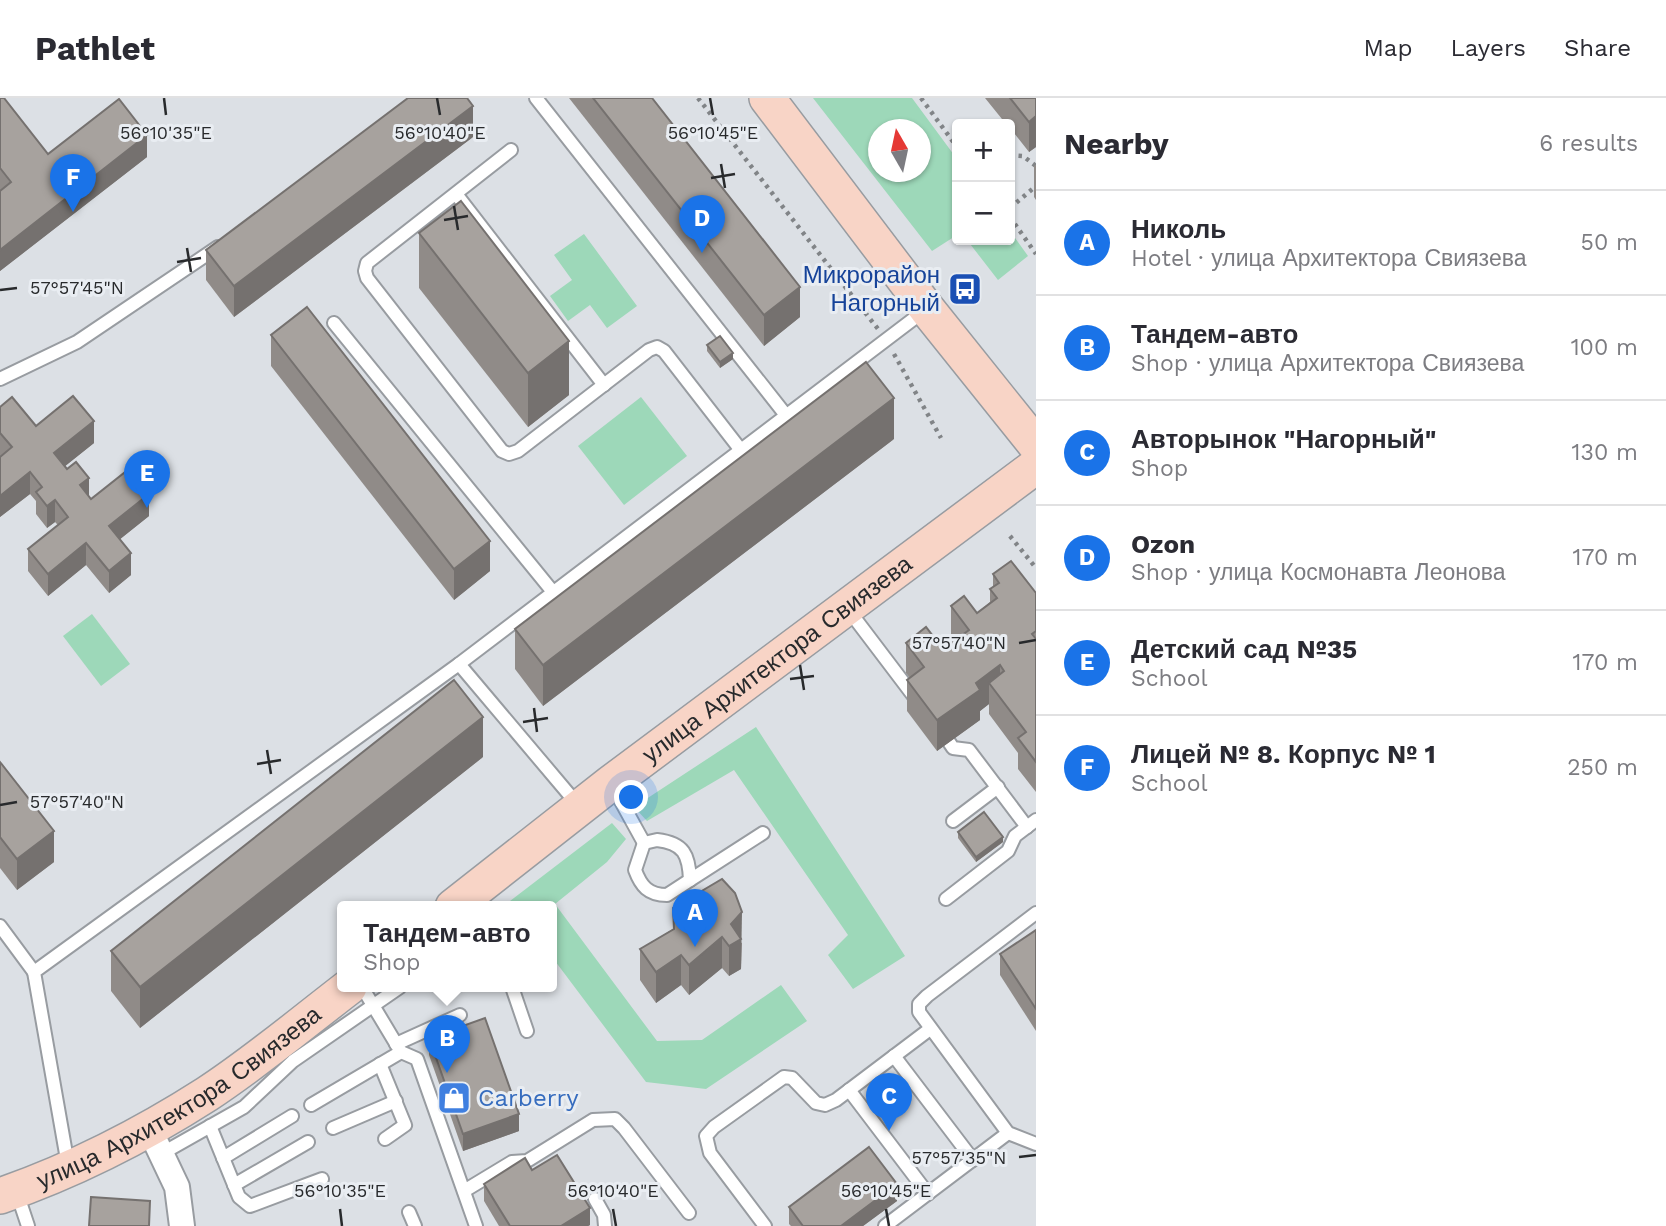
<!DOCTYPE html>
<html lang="en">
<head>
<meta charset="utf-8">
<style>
  body { margin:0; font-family:"Work Sans",sans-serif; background:#f2f2f3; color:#2b2b33 }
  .controls { position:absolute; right:21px; top:21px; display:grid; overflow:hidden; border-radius:7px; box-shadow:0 2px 5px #0004 }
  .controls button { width:63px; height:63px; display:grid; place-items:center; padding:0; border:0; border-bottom:2px solid #e1e1e2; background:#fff; color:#2b2b33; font:35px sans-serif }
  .compass { position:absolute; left:868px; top:21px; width:63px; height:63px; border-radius:50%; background:#fff; box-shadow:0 2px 5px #0004; rotate:351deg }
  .you { position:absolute; left:632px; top:700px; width:24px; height:24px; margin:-18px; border:5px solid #fff; border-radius:50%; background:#1a73e8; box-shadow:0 0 0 10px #1a73e833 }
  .badge { display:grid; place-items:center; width:46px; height:46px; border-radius:50%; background:#1a73e8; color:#fff; font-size:23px; font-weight:700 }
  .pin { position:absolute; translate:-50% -58px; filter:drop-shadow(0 2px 4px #0008) }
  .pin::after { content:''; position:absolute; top:37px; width:24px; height:21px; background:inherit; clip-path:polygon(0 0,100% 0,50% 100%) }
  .popup { position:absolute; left:337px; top:803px; width:220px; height:91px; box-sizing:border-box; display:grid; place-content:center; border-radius:7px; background:#fff; filter:drop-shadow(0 2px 5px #0005); font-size:23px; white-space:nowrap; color:#7c7c81 }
  .popup b { font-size:26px; color:#2b2b33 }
  .popup::after { content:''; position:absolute; left:50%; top:100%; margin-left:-14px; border:14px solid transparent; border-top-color:#fff }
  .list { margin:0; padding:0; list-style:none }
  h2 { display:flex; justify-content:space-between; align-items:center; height:91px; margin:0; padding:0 28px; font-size:30px }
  h2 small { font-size:23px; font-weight:400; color:#7c7c81 }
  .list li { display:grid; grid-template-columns:46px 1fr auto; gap:21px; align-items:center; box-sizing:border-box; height:105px; padding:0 28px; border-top:2px solid #e1e1e2 }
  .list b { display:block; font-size:26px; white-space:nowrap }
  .list p { margin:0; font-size:23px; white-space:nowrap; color:#7c7c81 }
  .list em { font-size:23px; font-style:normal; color:#7c7c81 }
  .map { position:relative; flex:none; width:1036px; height:1128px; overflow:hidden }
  header { display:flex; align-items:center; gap:42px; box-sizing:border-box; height:98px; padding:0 35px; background:#fff; border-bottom:2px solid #e1e1e2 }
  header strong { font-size:33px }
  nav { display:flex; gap:38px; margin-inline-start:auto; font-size:24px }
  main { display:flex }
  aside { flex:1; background:#fff }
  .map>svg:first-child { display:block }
</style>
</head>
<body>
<header>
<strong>Pathlet</strong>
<nav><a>Map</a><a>Layers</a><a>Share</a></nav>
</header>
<main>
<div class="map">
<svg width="1036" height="1128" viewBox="0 0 1036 1128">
  <rect width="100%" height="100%" fill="#dce0e5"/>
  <g fill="#9dd8b9" fill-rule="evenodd">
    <path d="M813,0h99l45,61v76l-25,16zM878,32h42v42h-42z"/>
    <polygon points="1010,133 1028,158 998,182 967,142 1010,142"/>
    <polygon points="584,136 637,208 607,230 590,207 568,223 550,198 572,182 554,157"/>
    <polygon points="641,299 687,358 624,407 578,348"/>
    <polygon points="92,516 130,566 101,588 63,538"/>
    <polygon points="756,629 905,858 853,891 828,857 848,837 734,672 647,723 634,709"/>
    <polygon points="612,725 626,741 607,764 555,806 657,943 702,942 781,887 807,923 706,991 646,984 552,859 552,809 514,809 510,803"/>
  </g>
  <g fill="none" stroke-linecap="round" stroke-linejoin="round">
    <defs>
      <g id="lane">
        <polyline points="536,0 785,316"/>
        <polyline points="511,52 367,165 365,173 367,180 502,353 509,356 518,353 649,252 657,249 664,253 740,351"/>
        <polyline points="456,96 604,287"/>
        <polyline points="334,225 553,494"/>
        <polyline points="0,281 77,244 218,149"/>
        <polyline points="847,510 916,601"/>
        <polyline points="459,566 924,213"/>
        <polyline points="949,644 953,650 969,652 1027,729"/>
        <polyline points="612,687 644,745"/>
        <polyline points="953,723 998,689"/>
        <path d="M657,742c27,3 32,15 33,40l-23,15c-19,0 -26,-9 -32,-25l9,-27z"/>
        <polyline points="690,782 763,735"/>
        <polyline points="946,801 1008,753 1015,738 1036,722"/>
        <polyline points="1036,815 927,898 919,906 919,914 1008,1035 1036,1046"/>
        <polyline points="0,828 34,874"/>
        <polyline points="362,889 401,954 417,961 476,1128"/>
        <polyline points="512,889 527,933"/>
        <polyline points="396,946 460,917"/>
        <polyline points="894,958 973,1062"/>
        <polyline points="380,966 405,1027 385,1041"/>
        <polyline points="849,992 928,1096"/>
        <polyline points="311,1007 401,954"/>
        <polyline points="210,1028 239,1099 250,1108 322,1081"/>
        <polyline points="333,1030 396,1003"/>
        <polyline points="161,1056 244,1009 293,963 400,889"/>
        <polyline points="223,1060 292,1018"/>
        <polyline points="68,1067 34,874 459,566 578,707"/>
        <polyline points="234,1087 308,1044"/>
        <polyline points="464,1093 512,1064 527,1063 593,1022 615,1021 624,1030 689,1115"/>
        <polyline points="17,1095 28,1128"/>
        <polyline points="595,1101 604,1117 605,1128"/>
        <polyline points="409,1114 415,1128"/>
        <polyline points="765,1128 710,1055 706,1038 714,1029 784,979 792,980 816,1005 825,1007 836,1002 930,931"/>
        <polyline points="885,1128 1008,1035"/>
      </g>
      <polyline id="street" points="149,1030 177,1089 182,1128"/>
      <g id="secondary">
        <polyline points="767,0 927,211 1036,347"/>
        <path id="s1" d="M453,809l158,-124 425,-317"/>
        <path id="s2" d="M0,1098c72,-25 143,-61 207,-102 49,-32 95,-71 142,-107"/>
      </g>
    </defs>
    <use href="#lane" stroke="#989ca1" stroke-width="16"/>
    <use href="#street" stroke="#989ca1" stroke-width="28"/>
    <use href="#secondary" stroke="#989ca1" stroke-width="38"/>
    <g stroke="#818487" stroke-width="4.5" stroke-dasharray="3.5 5" stroke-linecap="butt">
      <polyline points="698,0 878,231"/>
      <polyline points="921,0 957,49"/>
      <polyline points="1010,57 1023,58 1036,68"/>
      <polyline points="1010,110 1036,88"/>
      <polyline points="1010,119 1036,156"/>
      <polyline points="894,256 941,340"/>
      <polyline points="1010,438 1036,470"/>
    </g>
    <use href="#lane" stroke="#fff" stroke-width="12"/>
    <use href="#street" stroke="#fff" stroke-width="24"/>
    <use href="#secondary" stroke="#f8d4c6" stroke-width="35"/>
  </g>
  <g fill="#908b88">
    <polygon points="0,0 48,56 147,59 0,173"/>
    <polygon points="569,0 652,0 800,219 764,248"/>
    <polygon points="985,0 1036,0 1036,49 1029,54 1010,30 1010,26 1006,26"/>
    <polygon points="473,39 234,219 206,182 206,152"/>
    <polygon points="1036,67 1036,102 1034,99 1034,68"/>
    <polygon points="419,135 569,297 528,329 419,190"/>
    <polygon points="271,237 490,473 454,502 271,268"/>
    <polygon points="707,247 733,261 720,270 707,253"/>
    <polygon points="0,309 36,328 94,345 65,368 91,401 149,418 120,441 131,477 109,495 86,467 48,498 28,473 28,451 58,427 55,424 47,430 36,416 36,403 30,396 0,419"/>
    <polygon points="894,341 543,608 515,571 515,531"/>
    <polygon points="993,476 1036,495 1036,694 1018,671 1018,655 989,616 989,606 980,613 980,622 937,653 907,613 907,582 910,580 906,575 906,545 943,551 954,543 951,539 951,508 977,515 990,504 990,491 993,489"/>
    <polygon points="483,659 140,930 111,893 111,853"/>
    <polygon points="0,664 54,764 17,792 0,770"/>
    <polygon points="958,734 1003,744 976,764 958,740"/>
    <polygon points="673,810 742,845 741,871 729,878 722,870 689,897 681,887 656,905 640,882 640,851 673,831"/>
    <polygon points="1036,832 1036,933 1000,877 1000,856"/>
    <polygon points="429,940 519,1033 463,1053 429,957"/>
    <polygon points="532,1072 590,1127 588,1128 499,1128 484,1103 484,1086"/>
    <polygon points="897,1103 863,1128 791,1128 789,1126 789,1109"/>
  </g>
  <g fill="#75716f">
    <polygon points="473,8 473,39 234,219 234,188"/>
    <polygon points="1036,18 1036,49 1029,54 1029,24"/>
    <polygon points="147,37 147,59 0,173 0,152"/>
    <polygon points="800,189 800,219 764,248 764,217"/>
    <polygon points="569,243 569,297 528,329 528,275"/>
    <polygon points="733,255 733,261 720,270 720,264"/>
    <polygon points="894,300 894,341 543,608 543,567"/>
    <polygon points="94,323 94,345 54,377 54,355"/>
    <polygon points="30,374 30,396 0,419 0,398"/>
    <polygon points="89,380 89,401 80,387"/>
    <polygon points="149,396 149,418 109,450 109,428"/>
    <polygon points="55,402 55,424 47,430 47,408"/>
    <polygon points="490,443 490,473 454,502 454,471"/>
    <polygon points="86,445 86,467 48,498 48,476"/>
    <polygon points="131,455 131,477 109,495 109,473"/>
    <polygon points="1000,567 1000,598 989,585 989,606 980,613 980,622 937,653 937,622 976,585"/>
    <polygon points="483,619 483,659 140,930 140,889"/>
    <polygon points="54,733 54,764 17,792 17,761"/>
    <polygon points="1003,739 1003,744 976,764 976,759"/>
    <polygon points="742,814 741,871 729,878 729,848 731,826"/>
    <polygon points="722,839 722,870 689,897 689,867"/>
    <polygon points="681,857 681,887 656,905 656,874"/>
    <polygon points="519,1016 519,1033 463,1053 463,1036"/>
    <polygon points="897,1086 897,1103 863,1128 841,1128"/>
    <polygon points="590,1110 590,1127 588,1128 561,1128"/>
  </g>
  <g fill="#a7a29e" stroke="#75716f" stroke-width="2">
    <polygon points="0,0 4,0 48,56 119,1 147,37 0,152 0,93 11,84 0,70"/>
    <polygon points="408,0 467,0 473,8 234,188 206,152"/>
    <polygon points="593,0 652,0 800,189 764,217"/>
    <polygon points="1010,0 1036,0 1036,18 1029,24"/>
    <polygon points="461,103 569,243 528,275 419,135"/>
    <polygon points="307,209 490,443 454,471 271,237"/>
    <polygon points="720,238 733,255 720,264 707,247"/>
    <polygon points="866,264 894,300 543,567 515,531"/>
    <polygon points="73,298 94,323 54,355 67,371 76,364 89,380 80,387 91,401 129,371 149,396 109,428 131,455 109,473 86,445 48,476 28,451 68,419 55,402 47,408 36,394 42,389 30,374 0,398 0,359 12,349 0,335 0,309 12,299 36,328"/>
    <polygon points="1011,463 1036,495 1036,533 1032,536 1036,541 1036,664 1018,640 1026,634 989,585 1004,573 1000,567 976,585 980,592 937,622 907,582 924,569 906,545 926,529 943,551 969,532 951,508 964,498 977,515 997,500 990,491 999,485 993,476"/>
    <polygon points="454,582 483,619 140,889 111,853"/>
    <polygon points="0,664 54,733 17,761 0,739"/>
    <polygon points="984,714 1003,739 976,759 958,734"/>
    <polygon points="722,781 735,795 742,814 731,826 741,841 729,848 722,839 689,867 681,857 656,874 640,851 674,831 673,810"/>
    <polygon points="1036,832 1036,911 1000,856"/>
    <polygon points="485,920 519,1016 463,1036 429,940"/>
    <polygon points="869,1049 897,1086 841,1128 803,1128 789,1109"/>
    <polygon points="557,1057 590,1110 561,1128 510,1128 484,1086 525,1060 532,1072"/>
    <polygon points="91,1099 150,1103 149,1128 89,1128"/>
  </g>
  <path fill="none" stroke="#282a2c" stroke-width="2.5" d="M164,0l2,17M437,0l3,17M710,0l3,17M721,66l4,24M711,80l24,-4M454,108l4,24M444,122l24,-4M187,150l4,24M177,164l24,-4M0,192l17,-2M1019,545l17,-3M800,567l4,25M790,581l24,-3M534,610l3,24M523,624l25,-4M267,652l4,24M257,666l24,-4M0,707l17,-3M1019,1059l17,-2M340,1111l2,17M613,1111l3,17M886,1111l3,17"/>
  <defs>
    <symbol id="bus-square" viewBox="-11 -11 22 22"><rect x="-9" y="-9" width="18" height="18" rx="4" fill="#1a4fb4" stroke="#e9edf2"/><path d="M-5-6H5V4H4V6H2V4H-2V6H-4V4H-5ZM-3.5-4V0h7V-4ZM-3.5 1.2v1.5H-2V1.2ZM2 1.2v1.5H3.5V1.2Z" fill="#fff"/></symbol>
    <symbol id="shop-square" viewBox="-11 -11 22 22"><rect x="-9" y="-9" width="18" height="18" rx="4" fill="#3f7fe0" stroke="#e9edf2"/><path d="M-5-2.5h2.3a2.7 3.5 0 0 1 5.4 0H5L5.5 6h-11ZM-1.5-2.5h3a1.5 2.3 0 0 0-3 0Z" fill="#fff"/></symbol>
  </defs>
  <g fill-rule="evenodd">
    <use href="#bus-square" x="946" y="172" width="38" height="38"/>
    <use href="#shop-square" x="435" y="981" width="38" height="38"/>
  </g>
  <g text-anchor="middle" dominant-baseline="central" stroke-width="6" stroke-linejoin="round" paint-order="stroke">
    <g font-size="24" fill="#164399" stroke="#e9edf2" text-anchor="end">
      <text x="940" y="177">Микрорайон<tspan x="940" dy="28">Нагорный</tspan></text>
    </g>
    <g font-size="24" fill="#282a2c" stroke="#e9edf2">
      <text stroke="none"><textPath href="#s1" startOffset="408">улица Архитектора Свиязева</textPath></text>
      <text stroke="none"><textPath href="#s2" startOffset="205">улица Архитектора Свиязева</textPath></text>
    </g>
    <g font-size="24" fill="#366cbe" stroke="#e9edf2" text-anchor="start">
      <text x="478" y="1000">Carberry</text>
    </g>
  </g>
  <g font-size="18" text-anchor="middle" fill="#282a2c" stroke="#e9edf2" stroke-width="6" stroke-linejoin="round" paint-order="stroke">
    <text x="166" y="41">56°10'35"E</text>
    <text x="440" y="41">56°10'40"E</text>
    <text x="713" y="41">56°10'45"E</text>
    <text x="77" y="196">57°57'45"N</text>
    <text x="959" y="551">57°57'40"N</text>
    <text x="77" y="710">57°57'40"N</text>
    <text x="959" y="1066">57°57'35"N</text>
    <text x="340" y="1099">56°10'35"E</text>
    <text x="613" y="1099">56°10'40"E</text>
    <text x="886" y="1099">56°10'45"E</text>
  </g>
</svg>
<div class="controls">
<button>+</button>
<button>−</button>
</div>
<svg class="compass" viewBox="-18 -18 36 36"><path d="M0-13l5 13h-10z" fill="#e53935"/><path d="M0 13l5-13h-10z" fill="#7c7c81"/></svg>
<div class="you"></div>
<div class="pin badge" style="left:695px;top:849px">A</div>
<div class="pin badge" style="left:447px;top:975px">B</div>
<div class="popup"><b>Тандем-авто</b>Shop</div>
<div class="pin badge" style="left:889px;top:1033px">C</div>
<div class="pin badge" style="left:702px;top:155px">D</div>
<div class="pin badge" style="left:147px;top:410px">E</div>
<div class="pin badge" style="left:73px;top:114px">F</div>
</div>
<aside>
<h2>Nearby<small>6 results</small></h2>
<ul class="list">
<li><span class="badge">A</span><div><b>Николь</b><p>Hotel · улица Архитектора Свиязева</p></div><em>50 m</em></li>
<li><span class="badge">B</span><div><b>Тандем-авто</b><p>Shop · улица Архитектора Свиязева</p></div><em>100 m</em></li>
<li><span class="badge">C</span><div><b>Авторынок &quot;Нагорный&quot;</b><p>Shop</p></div><em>130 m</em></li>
<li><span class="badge">D</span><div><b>Ozon</b><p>Shop · улица Космонавта Леонова</p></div><em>170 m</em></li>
<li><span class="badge">E</span><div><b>Детский сад №35</b><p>School</p></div><em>170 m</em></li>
<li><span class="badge">F</span><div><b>Лицей № 8. Корпус № 1</b><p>School</p></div><em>250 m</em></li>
</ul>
</aside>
</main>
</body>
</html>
